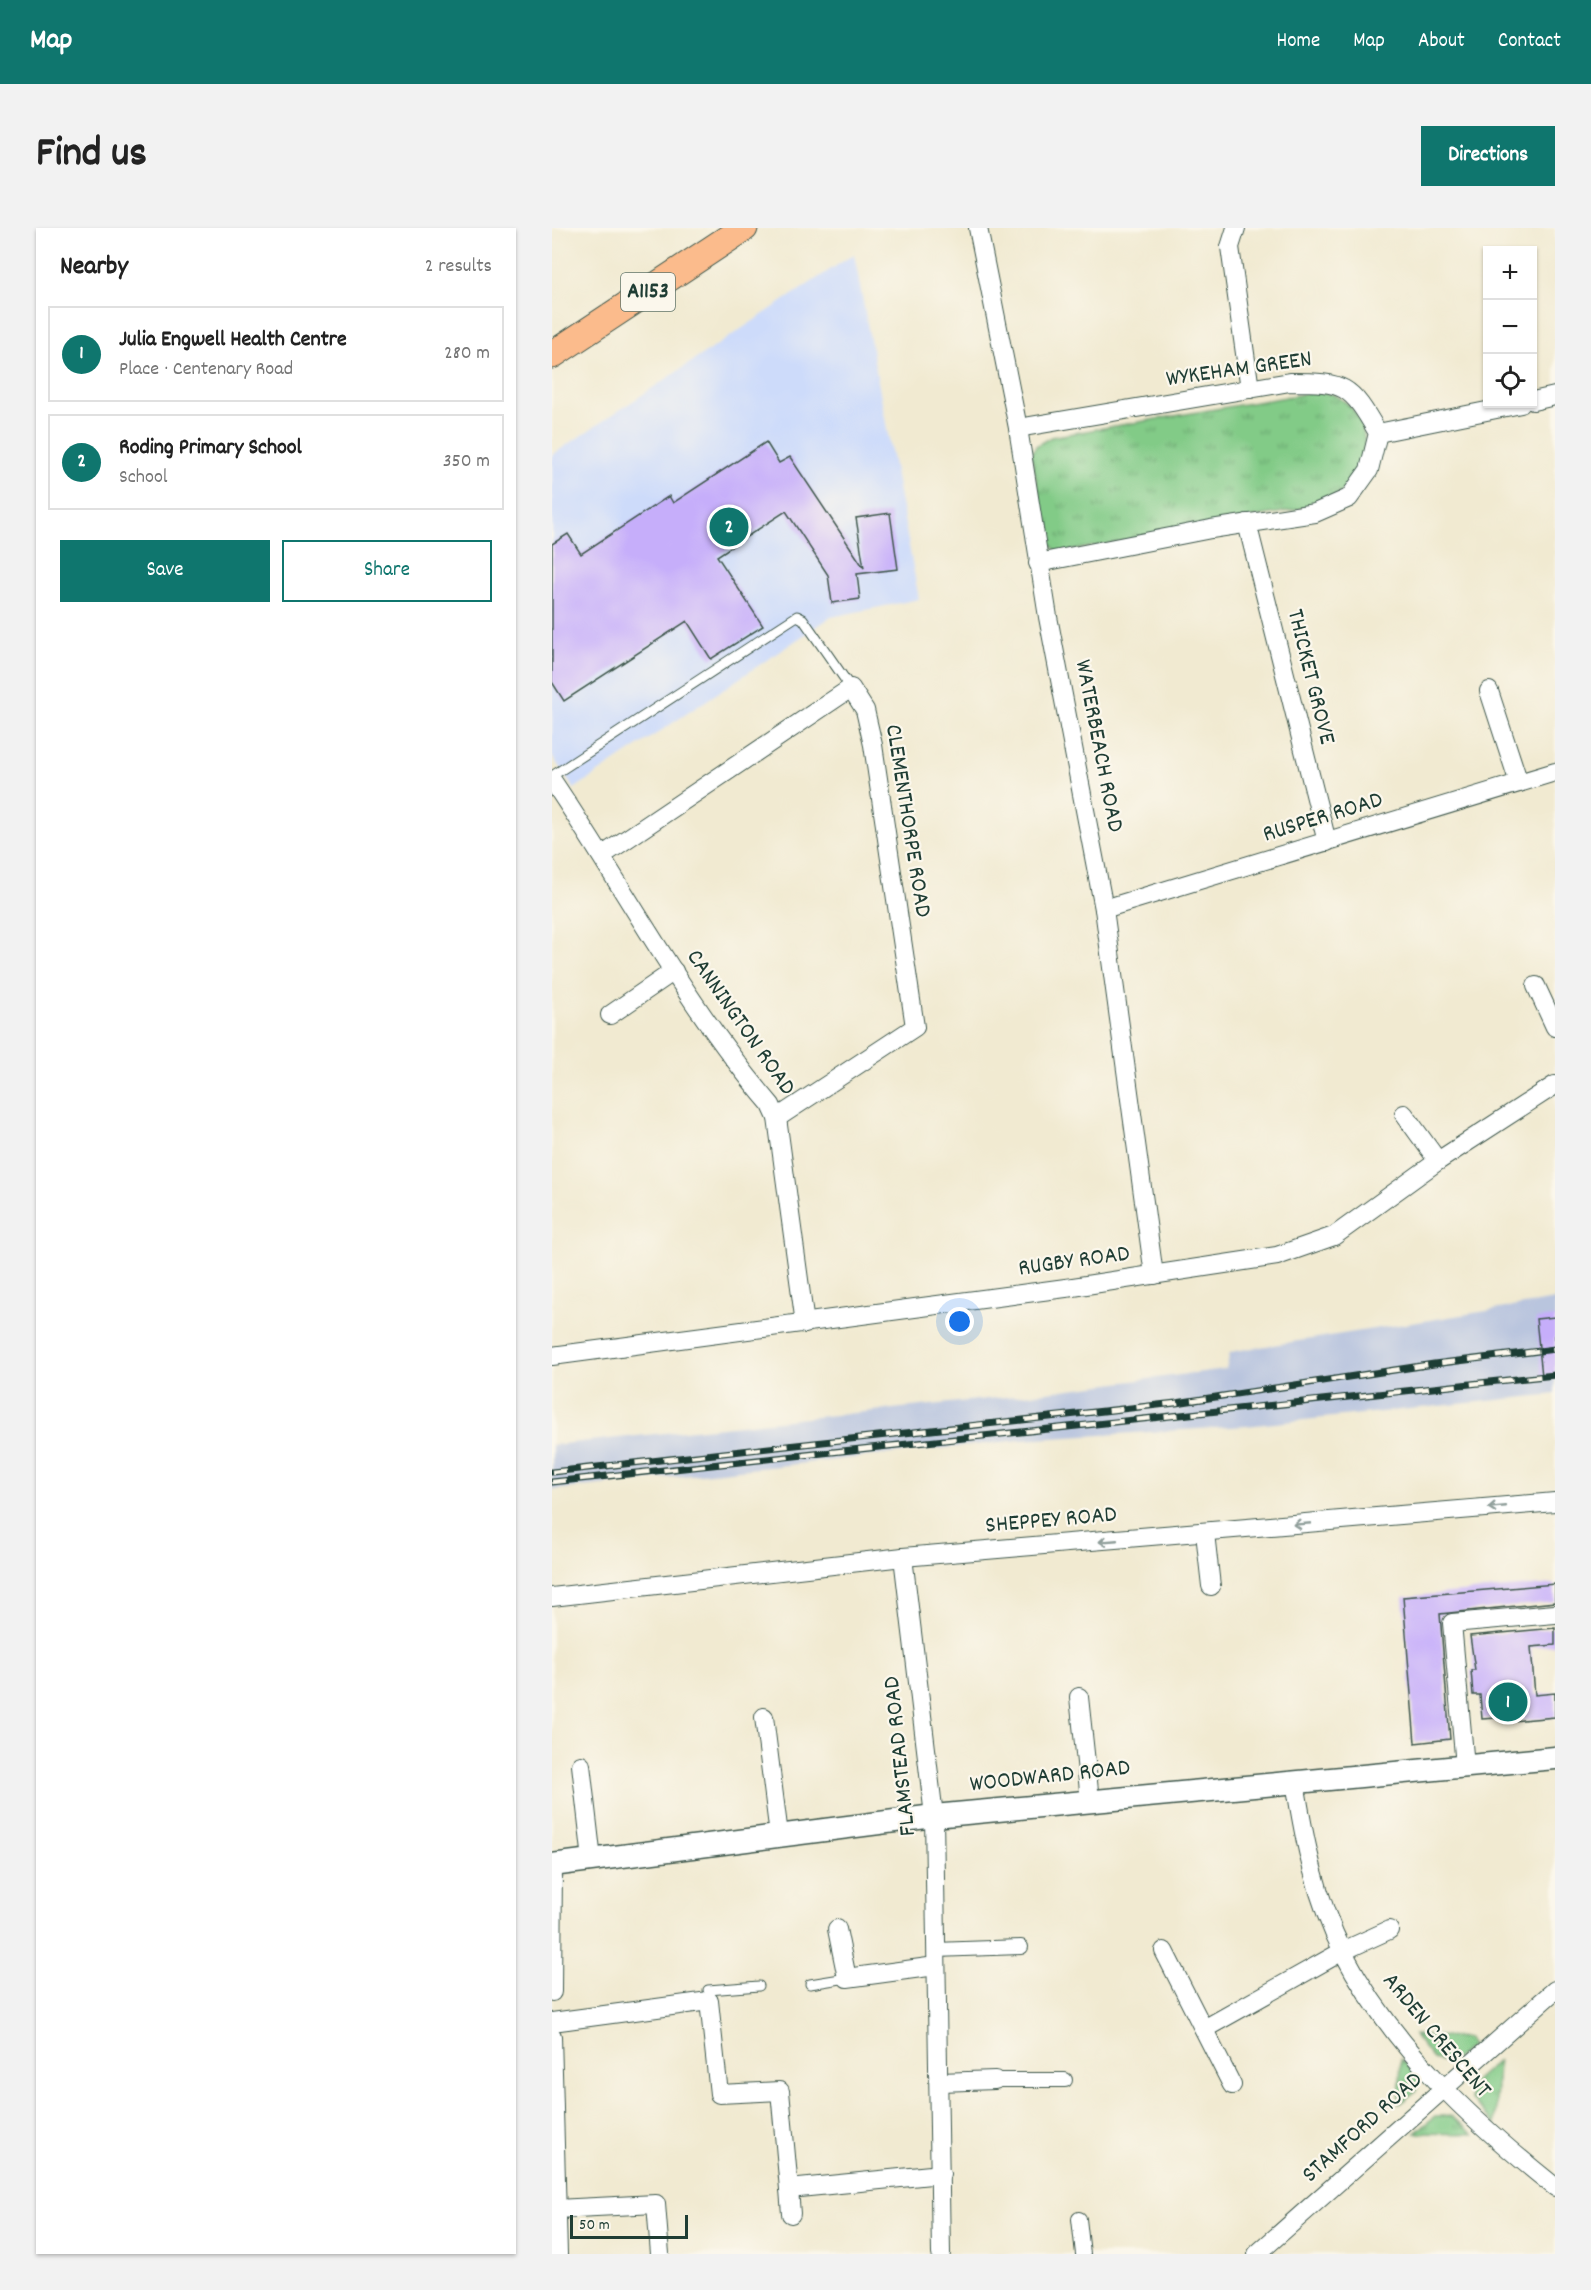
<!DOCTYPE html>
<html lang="en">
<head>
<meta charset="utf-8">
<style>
  body { margin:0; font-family:Dekko,sans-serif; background:#f2f2f2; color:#222 }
  .controls { position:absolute; right:18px; top:18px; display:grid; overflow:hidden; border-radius:0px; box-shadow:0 2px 4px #0004 }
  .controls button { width:54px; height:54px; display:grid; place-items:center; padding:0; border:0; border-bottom:2px solid #e0e0e0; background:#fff; color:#222; font:30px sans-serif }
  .scale { position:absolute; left:18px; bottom:15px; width:118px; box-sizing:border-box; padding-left:6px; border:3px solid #1f3d34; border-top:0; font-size:16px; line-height:21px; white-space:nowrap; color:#1f3d34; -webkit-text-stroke:4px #fbf7ec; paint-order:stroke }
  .you { position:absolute; left:408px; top:1094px; width:21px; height:21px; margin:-15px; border:4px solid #fff; border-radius:50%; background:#1a73e8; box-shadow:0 0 0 9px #1a73e833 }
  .badge { display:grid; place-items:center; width:39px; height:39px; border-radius:50%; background:#0f766e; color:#fff; font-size:20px; font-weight:700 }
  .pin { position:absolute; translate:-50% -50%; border:3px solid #fff; box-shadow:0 2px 6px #0006 }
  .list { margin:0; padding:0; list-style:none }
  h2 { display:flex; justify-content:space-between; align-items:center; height:78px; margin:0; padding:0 24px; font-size:26px }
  h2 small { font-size:20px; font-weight:400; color:#767676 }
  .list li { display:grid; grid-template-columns:39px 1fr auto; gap:18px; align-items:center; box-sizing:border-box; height:96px; margin:0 12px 12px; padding:0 12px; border:2px solid #e0e0e0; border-radius:0px }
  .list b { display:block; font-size:22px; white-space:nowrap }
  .list p { margin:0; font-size:20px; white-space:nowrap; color:#767676 }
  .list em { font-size:20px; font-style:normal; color:#767676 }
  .actions { display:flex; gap:12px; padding:18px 24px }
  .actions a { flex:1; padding:14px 0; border:2px solid #0f766e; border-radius:0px; text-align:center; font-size:21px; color:#0f766e }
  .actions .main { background:#0f766e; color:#fff }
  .icon { flex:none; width:33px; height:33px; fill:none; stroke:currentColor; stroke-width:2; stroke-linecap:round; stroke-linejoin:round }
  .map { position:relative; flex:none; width:1003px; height:2026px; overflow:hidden; border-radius:0px }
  header { display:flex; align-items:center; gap:36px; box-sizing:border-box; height:84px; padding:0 30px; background:#0f766e; color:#fff }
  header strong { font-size:28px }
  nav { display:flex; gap:33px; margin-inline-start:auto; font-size:21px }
  .intro { display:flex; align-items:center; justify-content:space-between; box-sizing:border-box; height:144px; padding:0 36px }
  h1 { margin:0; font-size:42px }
  .button { padding:15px 27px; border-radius:0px; background:#0f766e; color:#fff; font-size:21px; font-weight:700 }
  main { display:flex; gap:36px; padding:0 36px }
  aside { flex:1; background:#fff; border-radius:0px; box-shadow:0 2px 4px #0004 }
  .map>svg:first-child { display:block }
</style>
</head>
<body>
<header>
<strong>Map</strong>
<nav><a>Home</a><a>Map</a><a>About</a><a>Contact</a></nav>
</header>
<div class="intro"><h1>Find us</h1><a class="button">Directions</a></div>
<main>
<aside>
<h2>Nearby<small>2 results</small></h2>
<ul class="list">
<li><span class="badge">1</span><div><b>Julia Engwell Health Centre</b><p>Place · Centenary Road</p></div><em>280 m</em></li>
<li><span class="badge">2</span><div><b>Roding Primary School</b><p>School</p></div><em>350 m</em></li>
</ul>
<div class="actions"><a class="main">Save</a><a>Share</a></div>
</aside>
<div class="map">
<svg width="1003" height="2026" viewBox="0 0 1003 2026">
  <defs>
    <pattern id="grass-tufts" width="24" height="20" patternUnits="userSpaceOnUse" patternTransform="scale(1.5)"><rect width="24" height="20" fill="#82cb87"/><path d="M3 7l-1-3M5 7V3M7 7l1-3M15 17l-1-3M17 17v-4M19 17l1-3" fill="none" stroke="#6aa66f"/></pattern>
  </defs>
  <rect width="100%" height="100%" fill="#fbf7ec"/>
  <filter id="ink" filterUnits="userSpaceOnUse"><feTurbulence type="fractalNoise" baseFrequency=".0167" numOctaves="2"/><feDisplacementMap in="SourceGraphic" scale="12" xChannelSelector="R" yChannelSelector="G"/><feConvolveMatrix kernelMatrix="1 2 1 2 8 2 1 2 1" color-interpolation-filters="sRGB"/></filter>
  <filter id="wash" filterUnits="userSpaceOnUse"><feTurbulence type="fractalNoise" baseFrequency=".008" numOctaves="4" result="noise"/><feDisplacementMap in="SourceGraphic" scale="24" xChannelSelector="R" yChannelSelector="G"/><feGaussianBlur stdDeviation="1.35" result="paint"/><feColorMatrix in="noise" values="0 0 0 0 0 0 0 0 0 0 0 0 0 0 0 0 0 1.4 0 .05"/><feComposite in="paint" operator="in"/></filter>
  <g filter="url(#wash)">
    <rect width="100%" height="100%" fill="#f1ead1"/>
    <polygon fill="#cddbfa" points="302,26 367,371 279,389 22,561 0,528 0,227"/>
    <polygon fill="#b9c5de" points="1003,1072 1003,1166 694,1198 468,1212 0,1262 0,1217 464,1168 674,1141 678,1125 683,1123"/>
    <g fill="url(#grass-tufts)" stroke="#50845e" stroke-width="1.5">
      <path d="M758,165c7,0 18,-1 24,2 37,18 39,63 14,91 -7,8 -18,14 -27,19l-263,48 -10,-12 -17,-88 5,-7 15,-9z"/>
      <polygon points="862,1807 916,1810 920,1817 898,1835 881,1831"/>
      <polygon points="849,1831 866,1849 865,1862 847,1876"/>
      <polygon points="946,1833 943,1897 919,1871 919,1856"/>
      <polygon points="883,1888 900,1888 921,1906 863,1905"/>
    </g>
    <g id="blocks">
      <g fill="#c6aefa">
        <polygon points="214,214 227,235 238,229 312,340 304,290 338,285 346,341 305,346 308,371 280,375 276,347 234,283 165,328 211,398 159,431 135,393 12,473 0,454 0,316 16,306 29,326 117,268 121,275"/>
        <polygon points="1003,1089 1003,1146 990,1148 984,1091"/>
        <polygon points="1003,1356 1003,1374 888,1386 898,1511 863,1515 851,1369"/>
        <polygon points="1003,1400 1003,1417 979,1419 983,1467 1003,1465 1003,1489 961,1493 960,1489 930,1491 928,1467 921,1467 919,1442 923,1442 918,1408"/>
      </g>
    </g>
  </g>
  <g filter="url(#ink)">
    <use href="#blocks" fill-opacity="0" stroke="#3e574c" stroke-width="1.5"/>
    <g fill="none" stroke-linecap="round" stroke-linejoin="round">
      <defs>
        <g id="service">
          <polyline points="0,548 245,388 251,391 299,460"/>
          <polyline points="258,1756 295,1750"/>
          <polyline points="156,1762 207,1758"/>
        </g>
        <g id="pedestrian">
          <polyline points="383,1722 469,1719"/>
          <polyline points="443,1852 513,1852"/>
          <polyline points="527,1991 531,2026"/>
        </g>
        <g id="minor">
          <polyline points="426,0 466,200 496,389 552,681 602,1047"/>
          <polyline points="684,0 678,19 698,161"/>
          <polyline points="981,173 1003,168"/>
          <path d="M466,200l272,-46c55,0 60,2 88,51l-9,37 -20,28 -34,15 -104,16 -173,34"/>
          <polyline points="826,205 969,176"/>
          <polyline points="695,295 775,614"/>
          <polyline points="937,463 967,555"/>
          <path d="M0,552c73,108 134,226 219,325l6,13 28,206"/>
          <polyline points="51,627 299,460 313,482 321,517 363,799 225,890"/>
          <polyline points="552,681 1003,544"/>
          <polyline points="984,758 1003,799"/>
          <polyline points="58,787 122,743"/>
          <polyline points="852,886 886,933"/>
          <polyline points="0,1128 521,1059 725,1028 782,1008 886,933 1003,857"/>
          <polyline points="653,1305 659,1358"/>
          <polyline points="351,1329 382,1588 389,2026"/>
          <polyline points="0,1369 351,1329 1003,1274"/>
          <polyline points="527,1469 538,1572"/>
          <polyline points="212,1489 227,1607"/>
          <polyline points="29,1537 40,1632"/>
          <polyline points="913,1538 900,1395 1003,1386"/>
          <path d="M743,1553c9,59 21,118 48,171 49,95 130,170 212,235"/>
          <polyline points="285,1701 295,1750 384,1738"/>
          <polyline points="612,1723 680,1857"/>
          <polyline points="0,1764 1,1637"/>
          <polyline points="0,1794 157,1773 167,1866 228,1863 237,1961 389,1946"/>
          <polyline points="652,1801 791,1723 837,1702"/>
          <polyline points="0,1808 6,2026"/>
          <polyline points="388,1854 443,1852"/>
          <polyline points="237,1961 239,1986"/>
          <polyline points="4,1981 104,1976 108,2026"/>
          <polyline points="705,2026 1003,1762"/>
        </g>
        <polyline id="tertiary" points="0,1637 382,1588 1003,1530"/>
        <polyline id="primary" points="0,127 192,0"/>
      </defs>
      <use href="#service" stroke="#3e574c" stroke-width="11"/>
      <use href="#pedestrian" stroke="#3e574c" stroke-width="16"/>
      <use href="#minor" stroke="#3e574c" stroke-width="20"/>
      <use href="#tertiary" stroke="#3e574c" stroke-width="25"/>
      <use href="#primary" stroke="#3e574c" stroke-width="29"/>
      <use href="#service" stroke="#fff" stroke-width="9"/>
      <use href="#pedestrian" stroke="#fff" stroke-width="14"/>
      <use href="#minor" stroke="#fff" stroke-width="18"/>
      <use href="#tertiary" stroke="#fff" stroke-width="22"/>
      <use href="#primary" stroke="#fbbb8c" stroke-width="27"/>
      <defs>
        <g id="rail">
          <polyline points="0,1244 624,1175 882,1136 1003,1121"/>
          <polyline points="0,1254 1003,1147"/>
        </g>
      </defs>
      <use href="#rail" stroke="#1f3d34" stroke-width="7"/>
      <use href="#rail" stroke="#fbf7ec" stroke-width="4.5" stroke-dasharray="14" stroke-linecap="butt"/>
    </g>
    <defs><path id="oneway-shaft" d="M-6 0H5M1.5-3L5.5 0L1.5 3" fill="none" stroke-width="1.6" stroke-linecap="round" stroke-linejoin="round" transform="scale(1.5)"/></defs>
    <g stroke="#8f9e9a">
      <use href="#oneway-shaft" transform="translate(945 1279) rotate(175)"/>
      <use href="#oneway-shaft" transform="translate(750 1296) rotate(175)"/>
      <use href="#oneway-shaft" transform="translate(556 1313) rotate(175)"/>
    </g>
  </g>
  <g text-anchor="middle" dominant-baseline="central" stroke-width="4.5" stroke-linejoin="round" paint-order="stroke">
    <rect fill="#fbf7ec" stroke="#61756b" stroke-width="1.5" x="69" y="45" width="54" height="38" rx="4.5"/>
    <g font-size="22" font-weight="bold" fill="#1f3d34">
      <text x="96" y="64">A1153</text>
    </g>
    <g font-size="24" fill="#1f3d34" stroke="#fbf7ec">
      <text transform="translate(687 142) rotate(-8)">WYKEHAM GREEN</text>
      <text transform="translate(758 449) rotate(76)">THICKET GROVE</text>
      <text transform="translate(546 518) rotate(79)">WATERBEACH ROAD</text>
      <text transform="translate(771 590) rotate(-17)">RUSPER ROAD</text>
      <text transform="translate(355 593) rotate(81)">CLEMENTHORPE ROAD</text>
      <text transform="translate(188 795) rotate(55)">CANNINGTON ROAD</text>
      <text transform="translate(522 1034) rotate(-8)">RUGBY ROAD</text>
      <text transform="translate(499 1293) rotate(-5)">SHEPPEY ROAD</text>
      <text transform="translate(349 1528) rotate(-96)">FLAMSTEAD ROAD</text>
      <text transform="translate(498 1549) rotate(-6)">WOODWARD ROAD</text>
      <text transform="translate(884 1808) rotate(50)">ARDEN CRESCENT</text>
      <text transform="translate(811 1900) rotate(-42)">STAMFORD ROAD</text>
    </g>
  </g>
</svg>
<div class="controls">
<button>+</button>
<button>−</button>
<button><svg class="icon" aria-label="locate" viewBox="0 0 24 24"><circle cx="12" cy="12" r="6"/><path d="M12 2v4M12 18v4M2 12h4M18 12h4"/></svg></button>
</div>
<div class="scale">50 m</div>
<div class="you"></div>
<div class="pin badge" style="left:956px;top:1474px">1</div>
<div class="pin badge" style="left:177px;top:299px">2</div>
</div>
</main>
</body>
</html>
